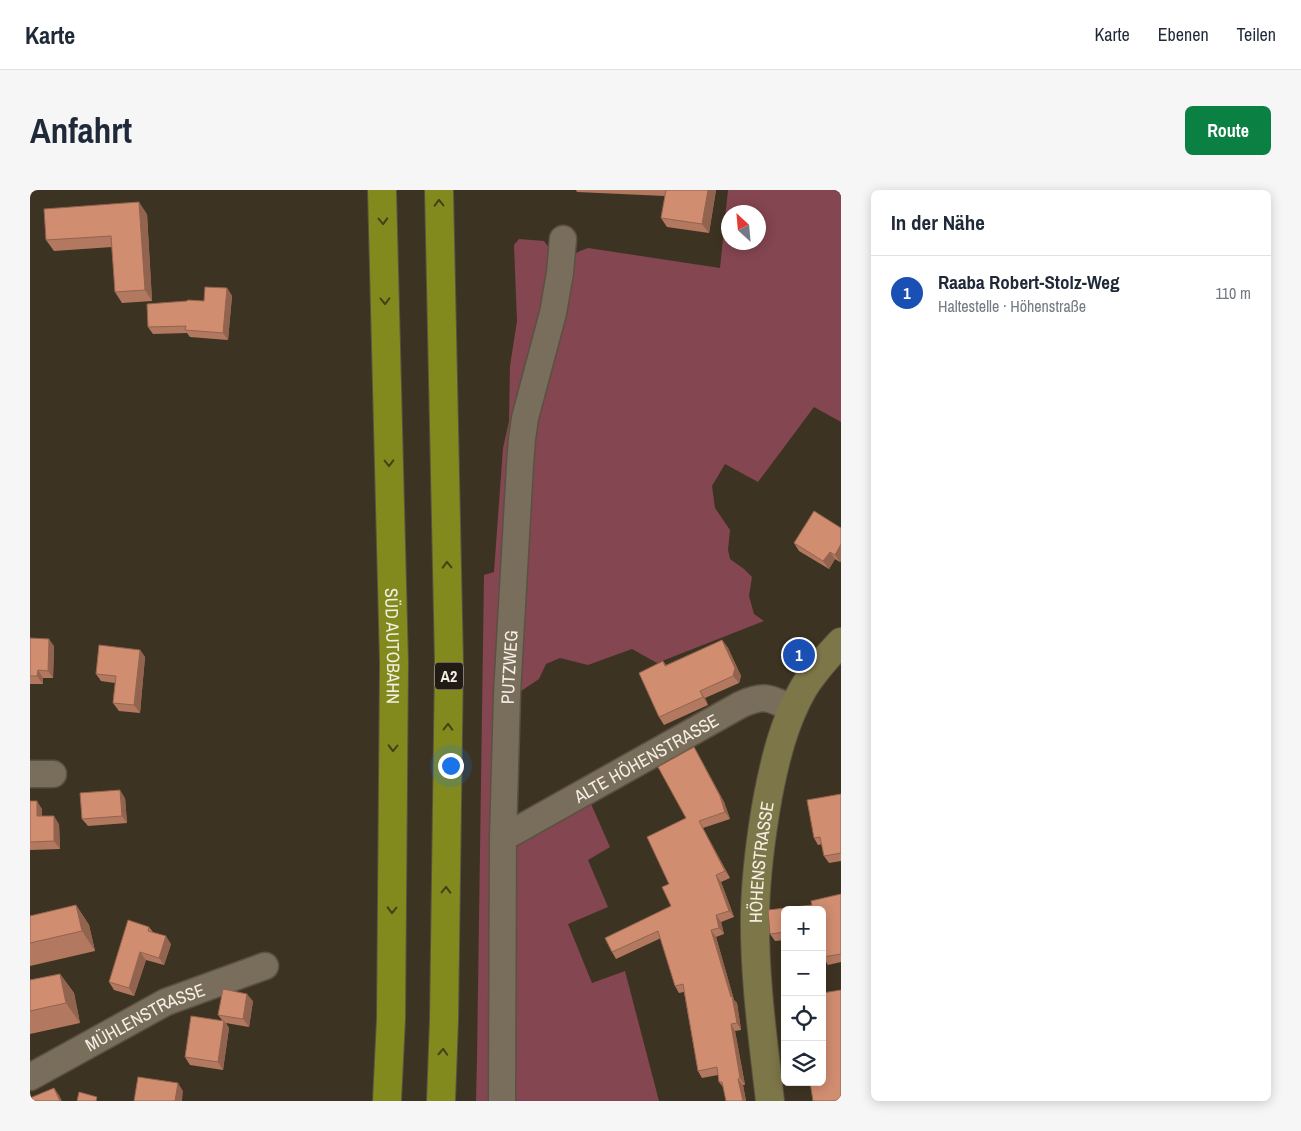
<!DOCTYPE html>
<html lang="de">
<head>
<meta charset="utf-8">
<style>
  body { margin:0; font-family:"Archivo Narrow",sans-serif; background:#f6f6f7; color:#1f2937 }
  .controls { position:absolute; right:15px; bottom:15px; display:grid; overflow:hidden; border-radius:8px; box-shadow:0 2px 12px #0003 }
  .controls button { width:45px; height:45px; display:grid; place-items:center; padding:0; border:0; border-bottom:1px solid #e0e1e3; background:#fff; color:#1f2937; font:25px sans-serif }
  .compass { position:absolute; left:691px; top:15px; width:45px; height:45px; border-radius:50%; background:#fff; box-shadow:0 2px 12px #0003; rotate:334deg }
  .you { position:absolute; left:420px; top:575px; width:18px; height:18px; margin:-12px; border:4px solid #fff; border-radius:50%; background:#1a73e8; box-shadow:0 0 0 8px #1a73e833 }
  .badge { display:grid; place-items:center; width:32px; height:32px; border-radius:50%; background:#0b8043; color:#fff; font-size:16px; font-weight:700 }
  .pin { position:absolute; translate:-50% -50%; border:2px solid #fff; box-shadow:0 1px 5px #0006 }
  .list { margin:0; padding:0; list-style:none }
  h2 { display:flex; justify-content:space-between; align-items:center; height:65px; margin:0; padding:0 20px; font-size:21px }
  h2 small { font-size:16px; font-weight:400; color:#747a83 }
  .list li { display:grid; grid-template-columns:32px 1fr auto; gap:15px; align-items:center; box-sizing:border-box; height:75px; padding:0 20px; border-top:1px solid #e0e1e3 }
  .list b { display:block; font-size:19px; white-space:nowrap }
  .list p { margin:0; font-size:16px; white-space:nowrap; color:#747a83 }
  .list em { font-size:16px; font-style:normal; color:#747a83 }
  .icon { flex:none; width:28px; height:28px; fill:none; stroke:currentColor; stroke-width:2; stroke-linecap:round; stroke-linejoin:round }
  .map { position:relative; flex:none; width:811px; height:911px; overflow:hidden; border-radius:8px }
  header { display:flex; align-items:center; gap:30px; box-sizing:border-box; height:70px; padding:0 25px; background:#fff; border-bottom:1px solid #e0e1e3 }
  header strong { font-size:24px }
  nav { display:flex; gap:28px; margin-inline-start:auto; font-size:18px }
  .intro { display:flex; align-items:center; justify-content:space-between; box-sizing:border-box; height:120px; padding:0 30px }
  h1 { margin:0; font-size:35px }
  .button { padding:12px 22px; border-radius:8px; background:#0b8043; color:#fff; font-size:18px; font-weight:700 }
  main { display:flex; gap:30px; padding:0 30px }
  aside { flex:1; background:#fff; border-radius:8px; box-shadow:0 2px 12px #0003 }
  .map>svg:first-child { display:block }
</style>
</head>
<body>
<header>
<strong>Karte</strong>
<nav><a>Karte</a><a>Ebenen</a><a>Teilen</a></nav>
</header>
<div class="intro"><h1>Anfahrt</h1><a class="button">Route</a></div>
<main>
<div class="map">
<svg width="811" height="911" viewBox="0 0 811 911">
  <rect width="100%" height="100%" fill="#3d3322"/>
  <g fill="#844651" fill-rule="evenodd">
    <path d="M698,0h113v232l-27,-15 -56,75 -33,-18 -13,22 3,22 15,22 -2,20 2,9 14,10 8,8 -3,19 5,18 10,7 -107,42 -25,-14 -44,16 -28,-7 -14,6 -7,15 -27,18 14,-232 47,-210 7,-4 8,-3 132,20zM698,22h30v30h-30z"/>
    <polygon points="489,49 514,51 523,63 508,157 465,911 446,911 447,868 454,385 464,382 473,258 479,231 480,176 487,131 484,55"/>
    <polygon points="558,607 580,657 558,670 578,717 538,734 562,793 595,781 629,911 478,911 480,648"/>
  </g>
  <g fill="none" stroke-linecap="round" stroke-linejoin="round">
    <defs>
      <g id="street">
        <polyline points="0,584 23,584"/>
        <path id="s1" d="M473,648l237,-133c24,-11 30,-8 53,5"/>
        <path id="s2" d="M0,887l136,-75 99,-36"/>
        <path id="s3" d="M472,911l1,-263 4,-144 13,-229 2,-26 3,-21 28,-105 7,-40 3,-34"/>
      </g>
      <g id="secondary">
        <path id="s4" d="M740,911c-7,-62 -16,-125 -15,-188 1,-39 6,-78 13,-117 7,-36 16,-74 35,-107 10,-17 24,-32 38,-47"/>
      </g>
      <g id="highway">
        <path id="s5" d="M352,0l12,473 -3,356 -4,82"/>
        <polyline points="409,0 419,473 414,830 411,911"/>
      </g>
    </defs>
    <use href="#street" stroke="#5a5143" stroke-width="29"/>
    <use href="#secondary" stroke="#5a5143" stroke-width="30"/>
    <use href="#highway" stroke="#5a5143" stroke-width="30"/>
    <use href="#street" stroke="#796d5b" stroke-width="26"/>
    <use href="#secondary" stroke="#7c7648" stroke-width="28"/>
    <use href="#highway" stroke="#828a1d" stroke-width="28"/>
  </g>
  <g fill="#b37960">
    <polygon points="546,0 686,0 679,43 637,37 631,28 635,6 547,2"/>
    <polygon points="117,24 122,111 92,113 85,102 82,57 24,61 16,50"/>
    <polygon points="197,98 202,106 198,150 160,147 157,143 123,144 118,137 174,111"/>
    <polygon points="811,338 811,371 810,372 805,369 799,379 769,361 764,353"/>
    <polygon points="0,448 24,456 23,488 13,488 13,494 0,494"/>
    <polygon points="692,450 698,458 711,486 709,493 675,508 678,515 634,535 629,527 633,471 636,475"/>
    <polygon points="110,460 115,467 110,523 89,521 83,513 85,493 71,491 66,484"/>
    <polygon points="664,557 668,564 694,612 700,629 673,638 700,688 691,692 704,727 691,732 694,744 686,747 704,810 707,813 711,840 705,841 715,895 713,895 716,911 696,911 693,897 689,892 688,885 672,888 668,881 654,802 649,803 645,796 631,748 586,769 582,762 641,716 639,694 656,628"/>
    <polygon points="811,604 811,671 799,673 794,666 792,654 788,655 784,648"/>
    <polygon points="95,608 97,633 58,636 52,629"/>
    <polygon points="0,611 12,619 12,626 29,634 30,659 0,660"/>
    <polygon points="811,704 811,772 798,775 793,767 792,720 755,720 755,750 745,751 740,744 738,720 782,715 781,711"/>
    <polygon points="46,715 59,735 65,761 0,776 0,726"/>
    <polygon points="119,737 123,742 141,754 134,775 116,770 104,806 84,800 79,792"/>
    <polygon points="30,784 44,803 50,833 0,844 0,790"/>
    <polygon points="223,811 219,837 196,833 199,838 193,880 160,875 155,867 192,830 188,825"/>
  </g>
  <g fill="#92634e">
    <polygon points="678,0 686,0 679,43 672,34"/>
    <polygon points="109,12 117,24 122,111 115,100"/>
    <polygon points="197,98 202,106 198,150 193,143"/>
    <polygon points="811,354 811,371 810,372 805,365"/>
    <polygon points="800,362 805,369 799,379 793,371"/>
    <polygon points="19,449 24,456 23,488 18,481"/>
    <polygon points="692,450 698,458 711,486 709,493 703,486"/>
    <polygon points="110,460 115,467 110,523 104,515"/>
    <polygon points="8,480 13,488 13,494 7,486"/>
    <polygon points="670,501 675,508 678,515 673,507"/>
    <polygon points="664,557 668,564 694,612 700,629 695,622"/>
    <polygon points="90,600 95,608 97,633 92,626"/>
    <polygon points="7,611 12,619 12,634 7,626"/>
    <polygon points="24,626 29,634 30,659 24,651"/>
    <polygon points="669,631 673,638 700,688 695,681"/>
    <polygon points="686,685 691,692 704,727 699,721"/>
    <polygon points="46,715 59,735 65,761 52,741"/>
    <polygon points="686,725 691,732 694,744 689,738"/>
    <polygon points="681,740 686,747 704,810 707,813 711,840 707,833 701,807"/>
    <polygon points="136,746 141,754 134,775 129,768"/>
    <polygon points="110,762 116,770 104,806 99,798"/>
    <polygon points="30,784 44,803 50,833 36,813"/>
    <polygon points="217,804 223,811 219,837 213,829"/>
    <polygon points="194,831 199,838 193,880 188,872"/>
    <polygon points="701,834 705,841 715,895 710,888"/>
    <polygon points="708,889 713,895 716,911 713,911"/>
    <polygon points="148,893 153,901 152,911 145,911"/>
    <polygon points="24,898 29,905 32,911 30,911"/>
  </g>
  <g fill="#d08d70" stroke="#92634e">
    <polygon points="636,0 678,0 672,34 631,28"/>
    <polygon points="109,12 115,100 85,102 81,46 16,50 14,19"/>
    <polygon points="175,97 197,98 193,143 155,140 156,136 118,137 117,114 157,111 158,110 174,111"/>
    <polygon points="784,321 811,338 811,354 805,365 800,362 793,371 764,353"/>
    <polygon points="0,448 19,449 18,481 8,480 7,486 0,486"/>
    <polygon points="692,450 705,478 703,486 670,501 673,507 629,527 609,483 633,471 635,476"/>
    <polygon points="69,455 110,460 104,515 83,513 86,486 66,484"/>
    <polygon points="664,557 690,606 695,622 669,631 695,681 686,685 699,721 686,725 689,738 681,740 701,807 702,806 707,833 701,834 710,888 708,889 713,911 696,911 692,892 689,892 687,877 668,881 653,794 645,796 628,741 582,762 575,748 641,716 632,697 639,694 617,647 656,628 628,577"/>
    <polygon points="90,600 92,626 52,629 50,603"/>
    <polygon points="811,604 811,663 794,666 790,647 784,648 777,610"/>
    <polygon points="0,611 7,611 7,626 24,626 24,651 0,652"/>
    <polygon points="811,704 811,764 793,767 792,720 755,720 755,742 740,744 738,720 782,715 781,711"/>
    <polygon points="46,715 52,741 0,753 0,726"/>
    <polygon points="98,730 119,737 118,741 136,746 129,768 110,762 99,798 79,792"/>
    <polygon points="30,784 36,813 0,821 0,790"/>
    <polygon points="193,799 217,804 213,829 188,825"/>
    <polygon points="811,800 811,911 783,911 780,892 792,892 792,803"/>
    <polygon points="161,826 194,831 188,872 155,867"/>
    <polygon points="108,887 148,893 145,911 104,911"/>
    <polygon points="24,898 30,911 0,911 0,908"/>
    <polygon points="49,902 67,907 66,911 47,911"/>
  </g>
  <defs><path id="oneway-chevron" d="M-2-3.5L2.5 0L-2 3.5" fill="none" stroke-width="1.6" stroke-linecap="round" stroke-linejoin="round" transform="scale(1.25)"/></defs>
  <g stroke="#424217">
    <use href="#oneway-chevron" transform="translate(409 13) rotate(-91)"/>
    <use href="#oneway-chevron" transform="translate(353 31) rotate(88)"/>
    <use href="#oneway-chevron" transform="translate(355 111) rotate(89)"/>
    <use href="#oneway-chevron" transform="translate(359 273) rotate(89)"/>
    <use href="#oneway-chevron" transform="translate(417 375) rotate(-91)"/>
    <use href="#oneway-chevron" transform="translate(418 537) rotate(-89)"/>
    <use href="#oneway-chevron" transform="translate(363 558) rotate(91)"/>
    <use href="#oneway-chevron" transform="translate(416 700) rotate(-89)"/>
    <use href="#oneway-chevron" transform="translate(362 720) rotate(91)"/>
    <use href="#oneway-chevron" transform="translate(413 862) rotate(-87)"/>
  </g>
  <g text-anchor="middle" dominant-baseline="central" stroke-width="5" stroke-linejoin="round" paint-order="stroke">
    <rect fill="#201b14" stroke="#b4afa5" stroke-width="1" x="405" y="472.5" width="28" height="27" rx="4"/>
    <g font-size="16" font-weight="bold" fill="#f4eee3">
      <text x="419" y="486">A2</text>
    </g>
    <g font-size="18" fill="#f4eee3" stroke="#201b14">
      <text stroke="none"><textPath href="#s5" startOffset="456">SÜD AUTOBAHN</textPath></text>
      <text stroke="none"><textPath href="#s3" startOffset="434">PUTZWEG</textPath></text>
      <text stroke="none"><textPath href="#s1" startOffset="164">ALTE HÖHENSTRASSE</textPath></text>
      <text stroke="none"><textPath href="#s4" startOffset="240">HÖHENSTRASSE</textPath></text>
      <text stroke="none"><textPath href="#s2" startOffset="130">MÜHLENSTRASSE</textPath></text>
    </g>
  </g>
</svg>
<div class="controls">
<button>+</button>
<button>−</button>
<button><svg class="icon" aria-label="locate" viewBox="0 0 24 24"><circle cx="12" cy="12" r="6"/><path d="M12 2v4M12 18v4M2 12h4M18 12h4"/></svg></button>
<button><svg class="icon" aria-label="layers" viewBox="0 0 24 24"><path d="M12 4l9 5-9 5-9-5zM3 14l9 5 9-5"/></svg></button>
</div>
<svg class="compass" viewBox="-18 -18 36 36"><path d="M0-13l5 13h-10z" fill="#e53935"/><path d="M0 13l5-13h-10z" fill="#747a83"/></svg>
<div class="you"></div>
<div class="pin badge" style="left:769px;top:465px;background:#1a4fb4">1</div>
</div>
<aside>
<h2>In der Nähe<small></small></h2>
<ul class="list">
<li><span class="badge" style="background:#1a4fb4">1</span><div><b>Raaba Robert-Stolz-Weg</b><p>Haltestelle · Höhenstraße</p></div><em>110 m</em></li>
</ul>
</aside>
</main>
</body>
</html>
